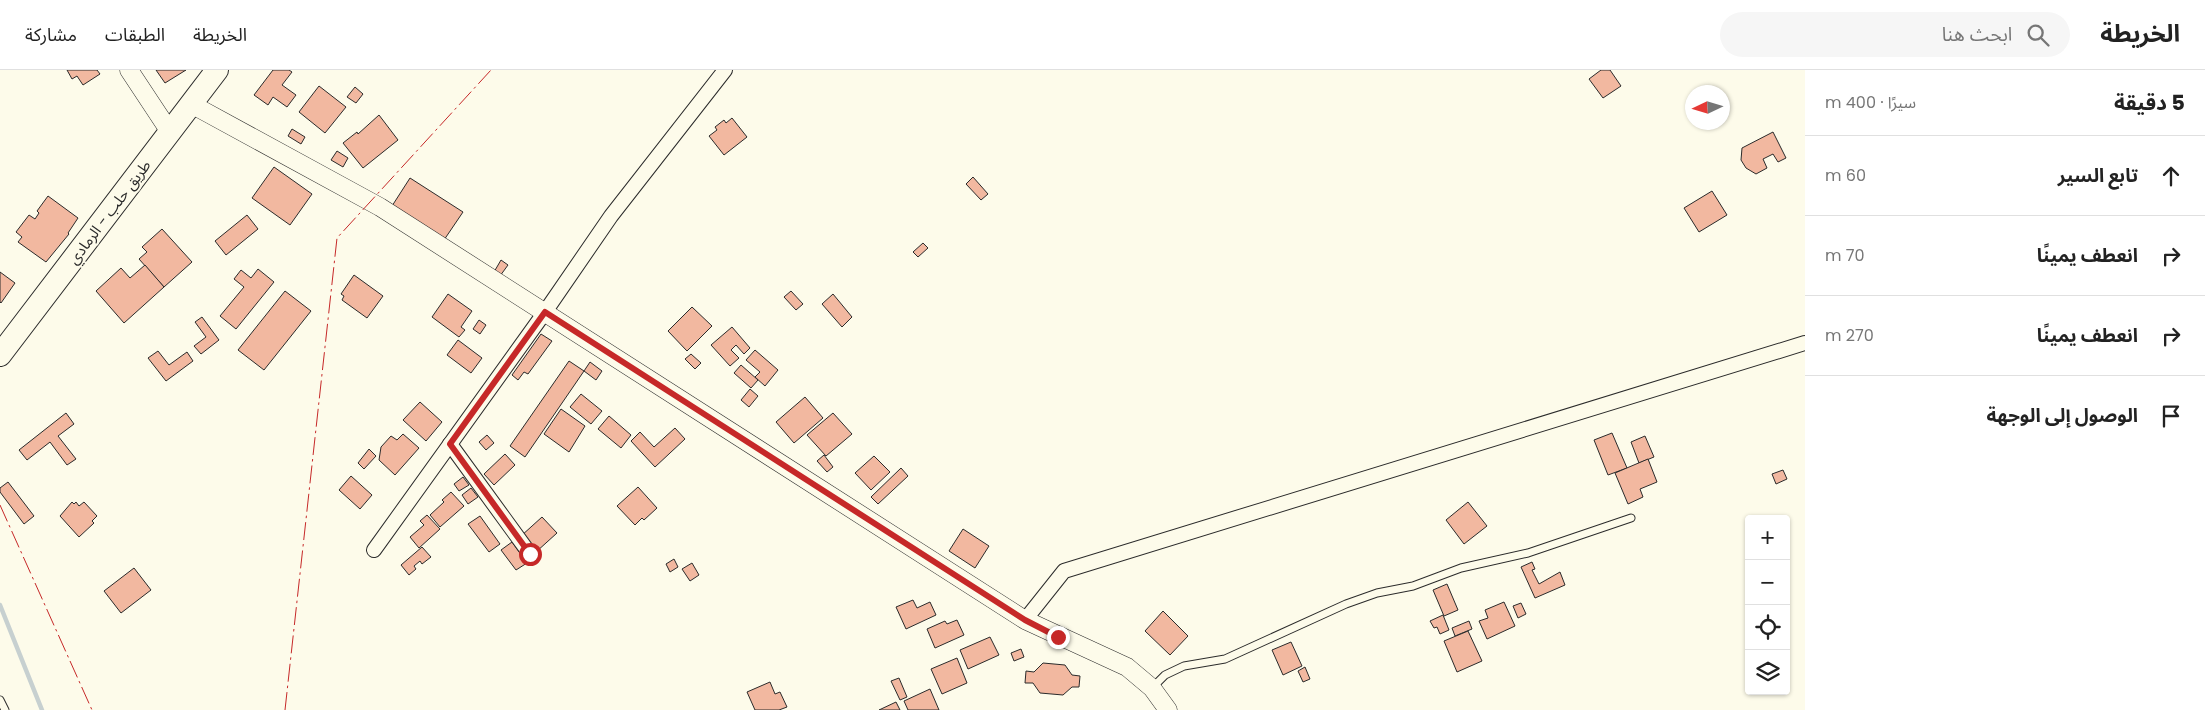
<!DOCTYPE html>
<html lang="ar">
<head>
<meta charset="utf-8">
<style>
  body { margin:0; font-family:Poppins,"Noto Sans Arabic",sans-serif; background:#f6f6f6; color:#222; direction:rtl }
  .controls { position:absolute; right:15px; bottom:15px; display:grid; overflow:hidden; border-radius:5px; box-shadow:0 1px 4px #0004 }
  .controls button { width:45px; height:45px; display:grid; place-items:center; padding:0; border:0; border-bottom:1px solid #e0e0e0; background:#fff; color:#222; font:25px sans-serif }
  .compass { position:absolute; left:1685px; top:15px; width:45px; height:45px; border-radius:50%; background:#fff; box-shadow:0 1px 4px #0004; rotate:266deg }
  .stop { position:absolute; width:15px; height:15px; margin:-11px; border:4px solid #c62828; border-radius:50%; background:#fff }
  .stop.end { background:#c62828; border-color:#fff; box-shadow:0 1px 5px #0008 }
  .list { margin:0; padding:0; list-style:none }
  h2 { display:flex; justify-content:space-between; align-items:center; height:65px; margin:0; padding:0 20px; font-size:21px }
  h2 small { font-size:16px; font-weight:400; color:#767676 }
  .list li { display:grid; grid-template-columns:32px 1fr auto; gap:15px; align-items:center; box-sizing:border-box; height:80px; padding:0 20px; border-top:1px solid #e0e0e0 }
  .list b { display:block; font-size:19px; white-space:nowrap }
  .list em { font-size:16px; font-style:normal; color:#767676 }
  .icon { flex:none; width:28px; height:28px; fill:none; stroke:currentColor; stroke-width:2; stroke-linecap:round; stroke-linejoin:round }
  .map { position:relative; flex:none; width:1805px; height:640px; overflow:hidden; direction:ltr }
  header { display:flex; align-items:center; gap:30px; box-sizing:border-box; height:70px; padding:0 25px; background:#fff; border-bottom:1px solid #e0e0e0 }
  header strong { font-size:24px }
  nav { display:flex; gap:28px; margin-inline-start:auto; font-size:18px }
  .search { width:350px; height:45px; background:#f6f6f6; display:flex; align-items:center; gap:12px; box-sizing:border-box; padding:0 18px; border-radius:28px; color:#767676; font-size:19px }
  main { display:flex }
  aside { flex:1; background:#fff }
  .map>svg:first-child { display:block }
</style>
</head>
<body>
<header>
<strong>الخريطة</strong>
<div class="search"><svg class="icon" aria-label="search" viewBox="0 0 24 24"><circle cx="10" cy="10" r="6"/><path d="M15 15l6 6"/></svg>ابحث هنا</div>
<nav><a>الخريطة</a><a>الطبقات</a><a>مشاركة</a></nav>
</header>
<main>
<aside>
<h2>5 دقيقة<small>سيرًا · 400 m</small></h2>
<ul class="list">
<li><svg class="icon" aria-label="ahead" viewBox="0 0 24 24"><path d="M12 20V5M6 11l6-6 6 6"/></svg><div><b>تابع السير</b></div><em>60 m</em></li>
<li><svg class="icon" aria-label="right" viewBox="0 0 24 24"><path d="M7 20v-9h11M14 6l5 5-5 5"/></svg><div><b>انعطف يمينًا</b></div><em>70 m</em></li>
<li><svg class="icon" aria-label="right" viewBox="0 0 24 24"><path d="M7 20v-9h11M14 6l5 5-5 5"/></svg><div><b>انعطف يمينًا</b></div><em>270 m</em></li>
<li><svg class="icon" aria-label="arrive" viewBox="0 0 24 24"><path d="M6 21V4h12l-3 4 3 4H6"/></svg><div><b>الوصول إلى الوجهة</b></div></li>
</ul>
</aside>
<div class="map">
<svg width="1805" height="640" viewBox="0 0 1805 640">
  <rect width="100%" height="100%" fill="#fdfbea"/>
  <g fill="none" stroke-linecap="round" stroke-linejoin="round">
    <polyline stroke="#c7d0d0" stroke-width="4.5" points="0,535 42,640"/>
  </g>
  <g fill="#f2b8a0" stroke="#2b2b2b">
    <polygon points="67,0 97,0 100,4 83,15 77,6 72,9"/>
    <polygon points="156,0 186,0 165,13"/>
    <polygon points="273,0 289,0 292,2 282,15 296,25 287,37 273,27 268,35 254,25"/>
    <polygon points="1601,0 1610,0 1621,16 1603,28 1589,9"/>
    <polygon points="319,16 346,37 325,63 299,42"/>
    <polygon points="355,17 363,24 356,33 347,27"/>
    <polygon points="379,45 398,70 363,98 343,73 357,62 358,64"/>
    <polygon points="732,48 747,67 724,85 709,66 717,60 715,57 724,50 726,53"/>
    <polygon points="292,59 305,67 301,74 288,66"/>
    <polygon points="1773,62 1786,88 1778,92 1773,84 1763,89 1767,98 1756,104 1746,98 1741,90 1742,78"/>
    <polygon points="337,81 348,88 343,97 331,90"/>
    <polygon points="274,97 312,124 290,155 252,128"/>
    <polygon points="973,107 988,124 981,130 966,114"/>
    <polygon points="410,108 463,142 444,170 392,136"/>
    <polygon points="1712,121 1727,145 1699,162 1684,138"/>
    <polygon points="48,126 78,148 68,163 69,164 46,192 18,172 22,167 16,162 29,145 35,149 39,143 37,141"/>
    <polygon points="247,145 258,159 226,185 215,171"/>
    <polygon points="162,159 192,192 164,217 139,189 147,182 142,177"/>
    <polygon points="923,173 928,178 918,187 913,182"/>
    <polygon points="501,190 508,195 500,206 494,202"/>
    <polygon points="145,195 164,217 124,253 96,221 121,198 130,208"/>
    <polygon points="258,199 274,212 236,259 220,246 244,217 234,209 241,200 251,208"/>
    <polygon points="0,202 15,213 1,233 0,232"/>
    <polygon points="354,205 383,226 367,248 342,230 344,226 341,224"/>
    <polygon points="285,221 311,241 264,300 238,280"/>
    <polygon points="791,221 803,234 796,240 784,227"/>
    <polygon points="448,224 472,241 461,257 465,260 459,267 432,247"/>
    <polygon points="833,224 852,247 842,257 822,234"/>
    <polygon points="692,237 712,256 687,281 668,261"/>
    <polygon points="202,247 219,270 201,284 194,276 206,267 195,252"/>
    <polygon points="479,250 486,255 480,264 473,259"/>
    <polygon points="732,257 750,278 744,284 736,275 731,280 739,288 730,296 711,275"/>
    <polygon points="541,264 552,271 528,304 524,302 518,310 512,305"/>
    <polygon points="458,270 482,288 471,303 447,285"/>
    <polygon points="755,280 778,300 765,316 755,307 760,302 746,290"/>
    <polygon points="158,281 169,295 187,282 193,291 166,311 148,288"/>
    <polygon points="691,284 701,293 695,299 685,289"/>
    <polygon points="569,291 584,301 525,387 510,376"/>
    <polygon points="590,292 602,301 596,310 584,301"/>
    <polygon points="741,295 758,310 751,318 734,303"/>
    <polygon points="750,319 758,326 749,337 741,330"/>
    <polygon points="581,324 602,341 591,354 570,337"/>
    <polygon points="805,327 823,348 794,373 776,352"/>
    <polygon points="420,332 442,352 426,371 403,350"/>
    <polygon points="561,339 585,356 569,382 544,364"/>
    <polygon points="66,343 74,354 58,366 76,389 67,395 50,372 27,390 19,380"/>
    <polygon points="833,343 852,364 826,386 807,365"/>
    <polygon points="609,346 631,365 621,378 598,359"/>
    <polygon points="675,358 685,369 655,397 631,371 640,362 654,377"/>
    <polygon points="1612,363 1627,398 1608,405 1594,370"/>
    <polygon points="403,364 419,378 395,405 379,390 381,377 391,366 397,370"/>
    <polygon points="487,365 494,373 486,380 479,372"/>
    <polygon points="1645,366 1654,387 1639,393 1631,372"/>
    <polygon points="369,379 376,386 364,399 358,393"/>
    <polygon points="505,384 515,395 494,415 484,404"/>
    <polygon points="824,385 833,397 827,402 817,391"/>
    <polygon points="874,386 890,402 871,420 855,403"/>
    <polygon points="1648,389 1657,412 1640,419 1643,427 1628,434 1615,403"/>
    <polygon points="901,398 908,406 878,434 871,427"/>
    <polygon points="1783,400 1787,409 1776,414 1772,404"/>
    <polygon points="351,406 372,425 360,439 339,420"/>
    <polygon points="463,407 469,415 459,421 454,414"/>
    <polygon points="8,412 34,446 24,454 0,422 0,418"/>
    <polygon points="638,417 657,438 644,450 642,448 635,455 617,436"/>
    <polygon points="471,418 478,427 468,434 462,425"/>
    <polygon points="451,422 464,436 440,457 430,445 444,432 442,430"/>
    <polygon points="72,432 74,434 76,432 79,436 84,432 97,446 92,451 94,453 79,467 60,446"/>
    <polygon points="1468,432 1487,456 1464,474 1446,450"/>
    <polygon points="427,445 440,459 419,478 410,467 424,455 420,451"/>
    <polygon points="480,446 500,474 489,482 468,454"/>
    <polygon points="542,447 557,463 536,482 521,466"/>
    <polygon points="963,459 989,476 975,498 949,481"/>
    <polygon points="512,472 527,493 516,500 501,480"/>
    <polygon points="422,477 431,487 422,494 420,491 414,496 416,499 409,505 401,495"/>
    <polygon points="674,489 678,497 670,502 666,494"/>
    <polygon points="1532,492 1535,499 1532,500 1539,514 1560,502 1565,515 1535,528 1521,497"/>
    <polygon points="692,493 699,505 690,511 682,499"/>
    <polygon points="134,498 151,520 121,543 104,521"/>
    <polygon points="1447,514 1458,540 1444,546 1433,520"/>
    <polygon points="913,530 917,538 930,532 936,545 906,559 896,537"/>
    <polygon points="1504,532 1515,556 1487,569 1479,551 1488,548 1485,540"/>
    <polygon points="1521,533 1526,544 1518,548 1513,536"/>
    <polygon points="1163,541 1188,566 1170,585 1145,561"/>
    <polygon points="1443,545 1449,560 1440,564 1437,557 1434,558 1430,551"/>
    <polygon points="957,550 964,565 935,578 927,559 945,551 947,554"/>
    <polygon points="1469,551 1472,559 1455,566 1452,558"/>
    <polygon points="1468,561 1482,591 1457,602 1444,571"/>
    <polygon points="990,567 999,585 968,599 960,580"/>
    <polygon points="1291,572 1302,596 1283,605 1272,580"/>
    <polygon points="1021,579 1024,587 1014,591 1011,583"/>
    <polygon points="957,588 967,613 942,624 931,599"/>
    <polygon points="1043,593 1065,595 1072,605 1080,606 1079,617 1072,617 1063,625 1040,623 1033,613 1025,613 1026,601 1034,602"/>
    <polygon points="1305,597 1310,609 1303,612 1298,601"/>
    <polygon points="899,608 907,627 900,630 891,611"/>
    <polygon points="770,612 775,624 780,622 787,637 779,640 755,640 747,622"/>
    <polygon points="930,619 939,640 908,640 904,631"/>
    <polygon points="896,632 900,640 879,640"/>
  </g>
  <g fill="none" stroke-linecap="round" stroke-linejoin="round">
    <defs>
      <g id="service">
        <polyline points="1152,618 1165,605 1184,596 1225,589 1346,534 1377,523 1413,516 1461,498 1528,483 1631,448"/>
        <polyline points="0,630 5,640"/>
      </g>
      <g id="minor">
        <polyline points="450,374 530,484"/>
        <polyline points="374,480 545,242 611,146 725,0"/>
        <polyline points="1025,550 1064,501 1805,273"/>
      </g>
      <g id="tertiary">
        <polyline points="129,0 170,62"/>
        <polyline points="191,34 380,137 1025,550 1127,597 1152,618 1168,640"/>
      </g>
      <polyline id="trunk" points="0,285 217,0"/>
    </defs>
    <use href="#service" stroke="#2b2b2b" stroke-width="9"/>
    <use href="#minor" stroke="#2b2b2b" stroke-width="16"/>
    <use href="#tertiary" stroke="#2b2b2b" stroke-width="19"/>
    <use href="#trunk" stroke="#2b2b2b" stroke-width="24"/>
    <use href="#service" stroke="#fdfbea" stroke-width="7"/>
    <use href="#minor" stroke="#fdfbea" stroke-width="14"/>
    <use href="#tertiary" stroke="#fdfbea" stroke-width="18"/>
    <use href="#trunk" stroke="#fdfbea" stroke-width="22"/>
    <g stroke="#c62828" stroke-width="1" stroke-dasharray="18 4 2.5 4" stroke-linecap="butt">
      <polyline points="0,435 92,640"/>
      <polyline points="285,640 337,168 491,0"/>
    </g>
  </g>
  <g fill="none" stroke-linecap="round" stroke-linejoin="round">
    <polyline stroke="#c62828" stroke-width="6" points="530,484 450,374 545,242 1025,550 1058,567"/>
  </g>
  <g text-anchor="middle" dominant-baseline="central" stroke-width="4" stroke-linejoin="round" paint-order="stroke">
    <g font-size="15" fill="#2b2b2b" stroke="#fdfbea">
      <text transform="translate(109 142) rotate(-53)">طريق حلب - الرمادي</text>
    </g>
  </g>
</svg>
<div class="controls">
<button>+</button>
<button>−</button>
<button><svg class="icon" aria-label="locate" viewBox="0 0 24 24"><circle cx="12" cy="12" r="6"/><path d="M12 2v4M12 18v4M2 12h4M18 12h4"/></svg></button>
<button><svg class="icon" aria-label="layers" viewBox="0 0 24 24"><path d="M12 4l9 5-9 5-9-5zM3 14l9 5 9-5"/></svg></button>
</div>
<svg class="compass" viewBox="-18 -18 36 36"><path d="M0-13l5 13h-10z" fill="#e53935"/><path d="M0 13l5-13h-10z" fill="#767676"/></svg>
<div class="stop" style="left:530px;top:484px"></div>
<div class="stop end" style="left:1058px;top:567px"></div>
</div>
</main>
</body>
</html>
